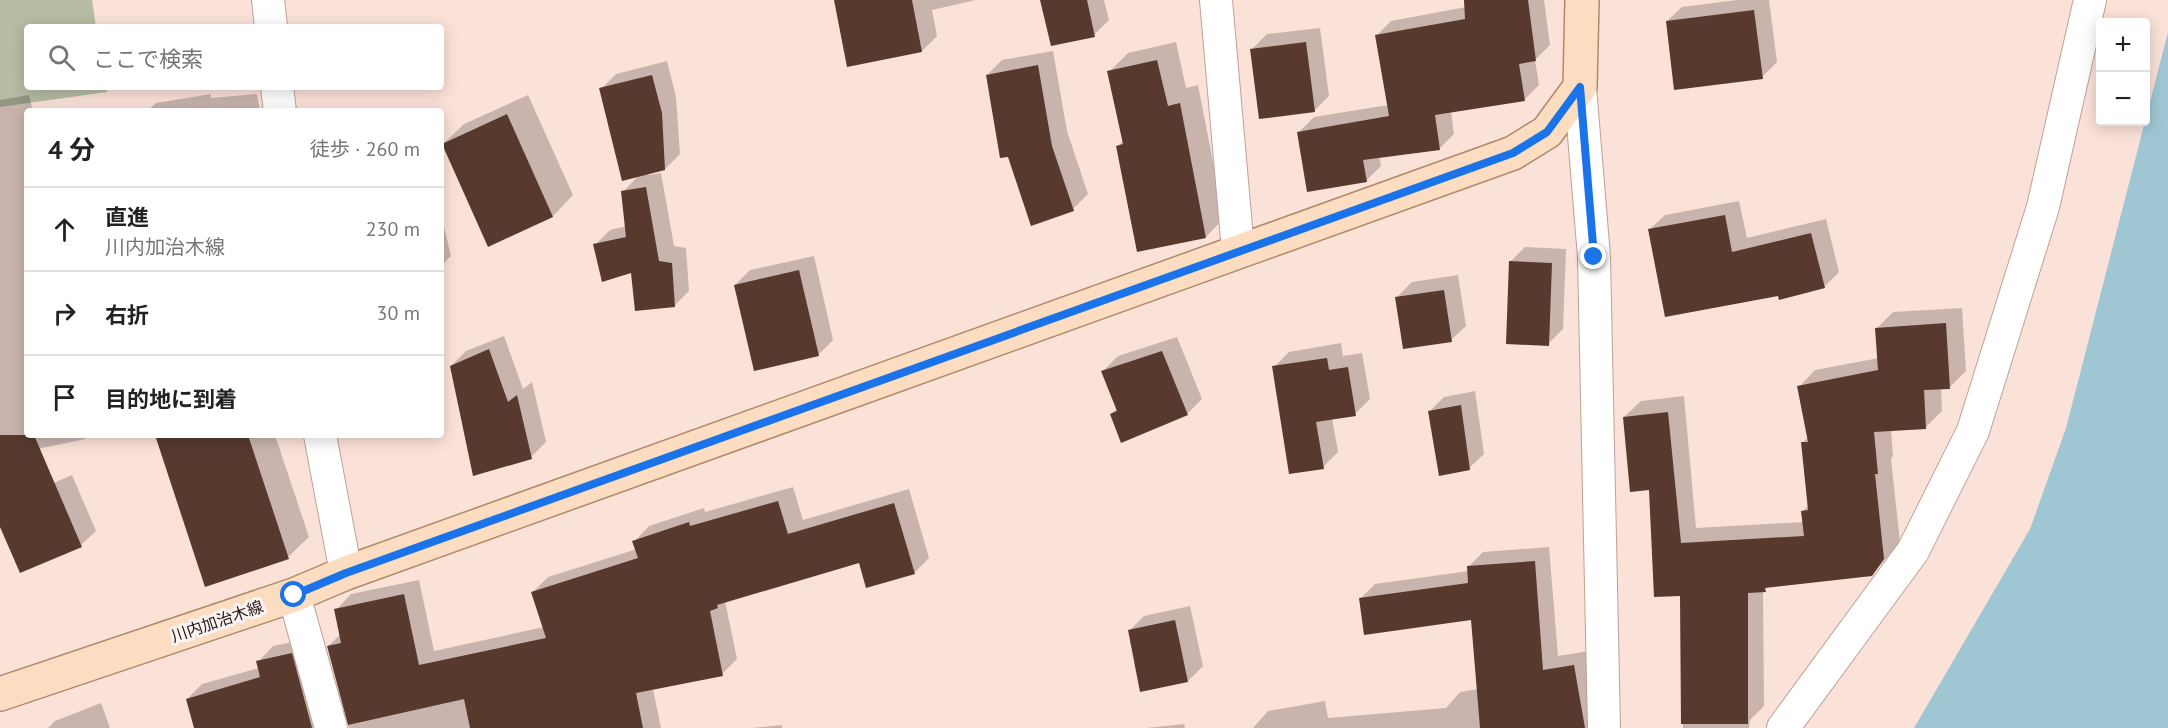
<!DOCTYPE html>
<html lang="ja">
<head>
<meta charset="utf-8">
<style>
  body { margin:0; font-family:"PT Sans","Noto Sans JP",sans-serif; background:#f6f6f6; color:#222 }
  .controls { position:absolute; right:18px; top:18px; display:grid; overflow:hidden; border-radius:6px; box-shadow:0 3px 15px #0003 }
  .controls button { width:54px; height:54px; display:grid; place-items:center; padding:0; border:0; border-bottom:2px solid #e0e0e0; background:#fff; color:#222; font:30px sans-serif }
  .stop { position:absolute; width:18px; height:18px; margin:-14px; border:4px solid #1a73e8; border-radius:50%; background:#fff }
  .stop.end { background:#1a73e8; border-color:#fff; box-shadow:0 2px 6px #0008 }
  .list { margin:0; padding:0; list-style:none }
  h2 { display:flex; justify-content:space-between; align-items:center; height:78px; margin:0; padding:0 24px; font-size:26px }
  h2 small { font-size:20px; font-weight:400; color:#767676 }
  .list li { display:grid; grid-template-columns:39px 1fr auto; gap:18px; align-items:center; box-sizing:border-box; height:84px; padding:0 24px; border-top:2px solid #e0e0e0 }
  .list b { display:block; font-size:22px; white-space:nowrap }
  .list p { margin:0; font-size:20px; white-space:nowrap; color:#767676 }
  .list em { font-size:20px; font-style:normal; color:#767676 }
  .icon { flex:none; width:33px; height:33px; fill:none; stroke:currentColor; stroke-width:2; stroke-linecap:round; stroke-linejoin:round }
  .map { position:relative; flex:none; width:2168px; height:728px; overflow:hidden }
  .search { position:absolute; background:#fff; box-shadow:0 3px 15px #0003; left:24px; top:24px; width:420px; height:66px; display:flex; align-items:center; gap:15px; box-sizing:border-box; padding:0 21px; border-radius:6px; color:#767676; font-size:22px }
  .panel { position:absolute; background:#fff; box-shadow:0 3px 15px #0003; left:24px; top:108px; width:420px; height:330px; border-radius:6px }
  .map>svg:first-child { display:block }
</style>
</head>
<body>
<div class="map">
<svg width="2168" height="728" viewBox="0 0 2168 728">
  <rect width="100%" height="100%" fill="#fbe2d9"/>
  <polygon fill="#b6bda3" points="0,0 92,0 96,27 27,27 27,87 106,87 107,92 0,107"/>
  <polygon fill="#9fc7d3" points="2168,32 2168,728 1914,728 2030,529 2066,428"/>
  <g fill="#0003">
    <polygon points="835,0 976,0 932,10 937,36 922,51"/>
    <polygon points="1042,0 1104,0 1109,20 1094,35"/>
    <polygon points="1465,0 1544,0 1550,45 1535,60 1539,85 1524,100 1451,111 1454,134 1439,149 1379,156 1381,166 1366,181 1299,132 1314,117 1388,105 1376,36 1391,21 1466,7"/>
    <polygon points="1737,0 1769,0 1777,62 1762,77 1667,21 1682,7"/>
    <polygon points="1320,28 1329,96 1314,111 1252,49 1267,34"/>
    <polygon points="1176,42 1186,88 1198,85 1224,218 1206,237 1117,147 1124,140 1109,72 1128,53"/>
    <polygon points="1053,51 1067,131 1088,194 1073,209 987,75 1002,60"/>
    <polygon points="667,61 676,97 680,154 665,169 648,173 649,175 661,173 674,246 686,248 689,291 674,306 595,245 610,230 627,226 623,192 639,175 601,89 616,74"/>
    <polygon points="211,94 211,98 257,94 260,111 147,111 156,103"/>
    <polygon points="29,95 33,111 27,111 27,435 90,435 85,439 0,457 0,100"/>
    <polygon points="528,95 573,195 553,216 489,245 443,144 464,124"/>
    <polygon points="1739,201 1747,238 1826,219 1839,272 1824,287 1779,294 1650,229 1665,215"/>
    <polygon points="441,214 451,256 441,266"/>
    <polygon points="1525,247 1566,249 1563,329 1548,344 1510,262"/>
    <polygon points="814,256 833,340 818,355 735,285 750,270"/>
    <polygon points="1458,275 1466,326 1451,340 1397,297 1412,282"/>
    <polygon points="1962,308 1966,371 1950,387 1941,388 1942,411 1926,427 1891,429 1893,456 1891,459 1900,542 1872,575 1769,586 1763,590 1764,706 1750,720 1749,728 1683,728 1681,595 1650,488 1624,417 1641,401 1684,396 1696,528 1804,522 1803,511 1809,505 1802,443 1809,436 1799,387 1815,370 1879,358 1877,328 1893,312"/>
    <polygon points="504,336 523,389 532,382 546,442 531,457 451,366 466,351"/>
    <polygon points="1177,337 1202,399 1187,414 1111,414 1118,408 1103,371 1118,356"/>
    <polygon points="1341,343 1343,356 1362,353 1370,399 1355,414 1332,418 1338,452 1323,467 1274,367 1289,352"/>
    <polygon points="1475,391 1484,454 1469,468 1429,412 1444,397"/>
    <polygon points="162,435 275,435 309,537 288,557"/>
    <polygon points="72,475 96,531 81,545 0,523 0,513 12,501"/>
    <polygon points="793,487 803,520 909,489 929,558 914,573 860,561 725,601 737,659 722,674 653,689 661,728 349,728 328,646 341,634 336,610 351,594 419,580 434,651 544,627 533,592 548,577 637,549 634,542 649,526 704,508 705,512"/>
    <polygon points="1549,547 1558,656 1589,651 1602,728 1253,728 1268,711 1325,701 1328,718 1446,708 1460,692 1478,689 1472,618 1360,599 1375,584 1469,571 1468,567 1483,552"/>
    <polygon points="1190,606 1203,666 1188,681 1129,631 1144,616"/>
    <polygon points="307,639 337,728 196,728 187,699 202,684 259,668 258,662 273,646"/>
    <polygon points="101,703 110,728 48,728 55,721"/>
    <polygon points="1184,724 1185,728 1146,728"/>
    <polygon points="782,725 782,728 752,728"/>
  </g>
  <g fill="#57392e">
    <polygon points="834,0 912,0 922,52 847,67"/>
    <polygon points="1040,0 1087,0 1095,37 1051,46"/>
    <polygon points="1464,0 1528,0 1536,61 1519,64 1525,101 1435,115 1440,150 1363,160 1367,182 1307,192 1297,132 1389,116 1375,35 1465,19"/>
    <polygon points="1754,10 1763,79 1674,90 1666,21"/>
    <polygon points="1306,42 1315,112 1259,119 1250,49"/>
    <polygon points="1157,60 1168,106 1180,103 1206,238 1137,252 1116,146 1123,144 1107,71"/>
    <polygon points="1038,65 1052,146 1074,211 1031,226 1008,157 1000,158 986,75"/>
    <polygon points="652,75 662,113 665,170 622,181 599,88"/>
    <polygon points="507,114 553,217 488,247 442,144"/>
    <polygon points="646,187 659,261 672,263 675,307 635,311 631,273 602,282 593,244 626,237 621,191"/>
    <polygon points="1725,215 1732,252 1811,233 1825,288 1779,300 1778,296 1665,317 1648,229"/>
    <polygon points="1509,261 1552,263 1549,346 1506,344"/>
    <polygon points="799,270 819,356 754,371 734,285"/>
    <polygon points="1444,290 1452,342 1403,349 1395,297"/>
    <polygon points="1946,323 1950,389 1924,390 1926,429 1874,432 1878,474 1875,474 1884,559 1872,576 1765,588 1766,592 1748,593 1748,724 1681,724 1680,596 1654,597 1649,490 1630,492 1623,417 1668,412 1681,543 1804,536 1801,511 1808,510 1801,442 1808,442 1797,386 1878,370 1875,328"/>
    <polygon points="489,349 508,402 517,395 532,459 473,476 450,366"/>
    <polygon points="1162,351 1188,415 1121,443 1110,414 1117,411 1101,371"/>
    <polygon points="1327,358 1329,370 1348,367 1356,416 1316,422 1324,469 1289,474 1272,366"/>
    <polygon points="1461,405 1470,470 1439,476 1428,411"/>
    <polygon points="0,435 34,435 82,547 20,573 0,527"/>
    <polygon points="155,435 248,435 289,559 205,587"/>
    <polygon points="778,501 788,534 894,503 915,574 866,588 859,563 717,605 718,608 710,611 723,676 636,693 643,728 470,728 464,699 348,725 327,646 341,643 334,609 404,594 419,665 546,638 531,592 638,558 632,541 689,522 690,526"/>
    <polygon points="1535,561 1543,670 1574,665 1585,728 1480,728 1471,620 1364,635 1359,598 1468,583 1467,566"/>
    <polygon points="1175,620 1188,682 1140,692 1128,630"/>
    <polygon points="292,653 312,728 194,728 186,699 260,677 256,661"/>
  </g>
  <g fill="none" stroke-linecap="round" stroke-linejoin="round">
    <defs>
      <g id="street">
        <polyline points="268,0 271,27"/>
        <polyline points="1216,0 1238,250"/>
        <polyline points="277,87 280,111"/>
        <polyline points="1580,87 1594,257 1604,728"/>
        <polyline points="320,435 346,573"/>
        <polyline points="294,595 331,728"/>
        <polyline points="1783,728 1913,551 1973,431 2043,207 2090,0"/>
      </g>
      <polyline id="primary" points="0,694 294,595 346,573 1513,153 1547,132 1580,87 1582,0"/>
    </defs>
    <use href="#street" stroke="#bea196" stroke-width="34"/>
    <use href="#primary" stroke="#af8a69" stroke-width="36"/>
    <use href="#street" stroke="#fff" stroke-width="32"/>
    <use href="#primary" stroke="#fcddc1" stroke-width="33"/>
  </g>
  <g fill="none" stroke-linecap="round" stroke-linejoin="round">
    <polyline stroke="#1a73e8" stroke-width="8" points="294,595 346,573 1513,153 1547,132 1580,87 1594,257"/>
  </g>
  <g text-anchor="middle" dominant-baseline="central" stroke-width="6" stroke-linejoin="round" paint-order="stroke">
    <g font-size="16" fill="#231814" stroke="#fbf4f2">
      <text transform="translate(217 621) rotate(-19)">川内加治木線</text>
    </g>
  </g>
</svg>
<div class="controls">
<button>+</button>
<button>−</button>
</div>
<div class="stop" style="left:294px;top:595px"></div>
<div class="stop end" style="left:1594px;top:257px"></div>
<div class="search"><svg class="icon" aria-label="search" viewBox="0 0 24 24"><circle cx="10" cy="10" r="6"/><path d="M15 15l6 6"/></svg>ここで検索</div>
<section class="panel">
<h2>4 分<small>徒歩 · 260 m</small></h2>
<ul class="list">
<li><svg class="icon" aria-label="ahead" viewBox="0 0 24 24"><path d="M12 20V5M6 11l6-6 6 6"/></svg><div><b>直進</b><p>川内加治木線</p></div><em>230 m</em></li>
<li><svg class="icon" aria-label="right" viewBox="0 0 24 24"><path d="M7 20v-9h11M14 6l5 5-5 5"/></svg><div><b>右折</b></div><em>30 m</em></li>
<li><svg class="icon" aria-label="arrive" viewBox="0 0 24 24"><path d="M6 21V4h12l-3 4 3 4H6"/></svg><div><b>目的地に到着</b></div></li>
</ul>
</section>
</div>
</body>
</html>
